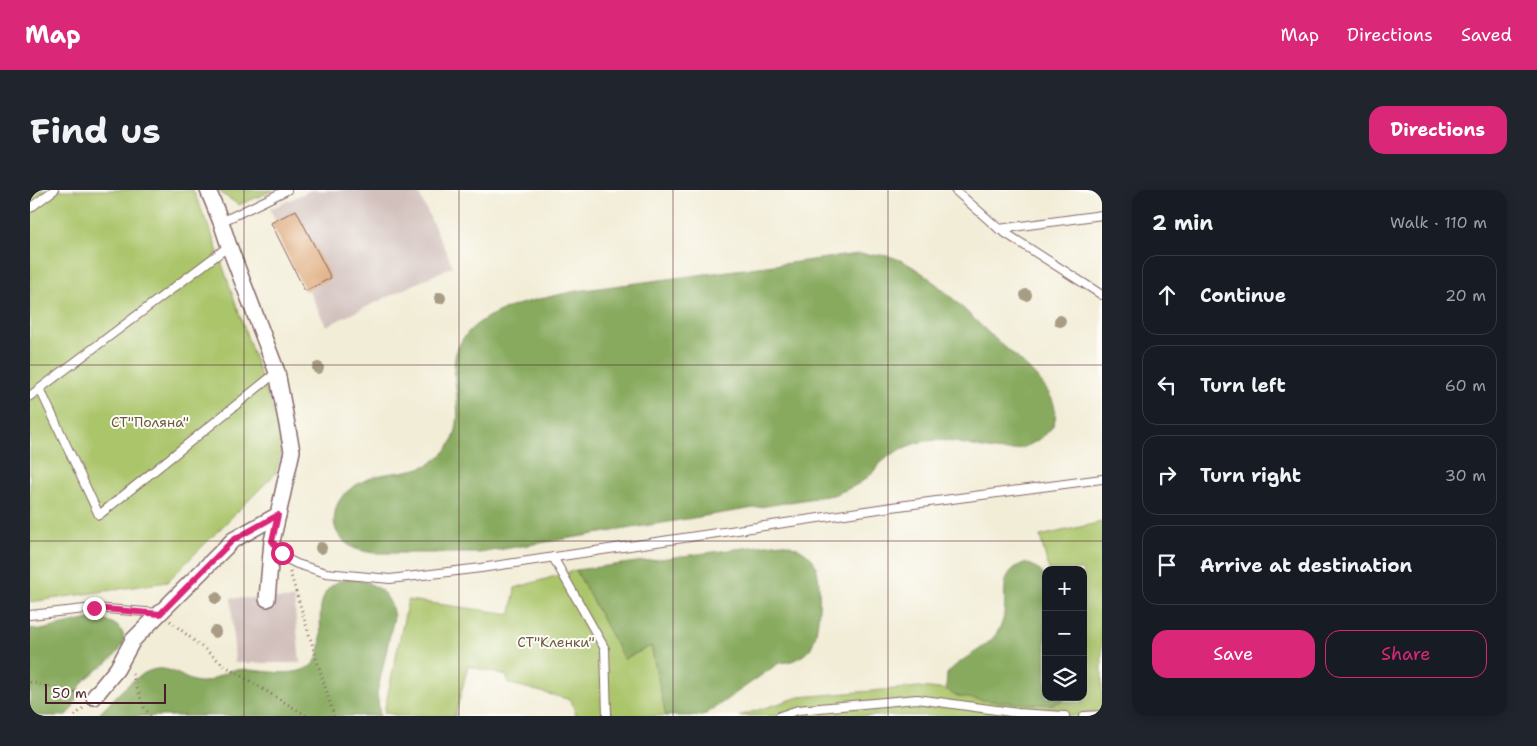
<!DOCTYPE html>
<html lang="en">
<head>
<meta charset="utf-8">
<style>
  body { margin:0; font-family:"Shantell Sans",sans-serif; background:#20242c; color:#f1f3f6 }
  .controls { position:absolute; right:15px; bottom:15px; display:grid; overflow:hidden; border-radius:10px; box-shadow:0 2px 12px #0003 }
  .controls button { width:45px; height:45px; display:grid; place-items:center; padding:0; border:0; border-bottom:1px solid #363941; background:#171b24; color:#f1f3f6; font:25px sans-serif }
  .scale { position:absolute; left:15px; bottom:12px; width:121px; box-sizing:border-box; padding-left:5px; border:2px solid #4a1f2b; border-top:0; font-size:14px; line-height:18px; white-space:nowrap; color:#4a1f2b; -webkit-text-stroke:4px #fdfcf7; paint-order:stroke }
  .stop { position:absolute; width:15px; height:15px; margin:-11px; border:4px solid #db2777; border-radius:50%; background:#fff }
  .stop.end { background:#db2777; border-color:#fff; box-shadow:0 1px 5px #0008 }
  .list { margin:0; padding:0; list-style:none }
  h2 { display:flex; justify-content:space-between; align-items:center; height:65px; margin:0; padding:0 20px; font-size:21px }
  h2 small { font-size:16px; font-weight:400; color:#9ea1a6 }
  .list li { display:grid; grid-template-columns:32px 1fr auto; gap:15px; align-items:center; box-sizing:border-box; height:80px; margin:0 10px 10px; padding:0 10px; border:1px solid #363941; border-radius:15px }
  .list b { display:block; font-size:19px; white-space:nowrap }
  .list em { font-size:16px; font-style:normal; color:#9ea1a6 }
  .actions { display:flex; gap:10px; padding:15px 20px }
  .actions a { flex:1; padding:11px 0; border:1px solid #db2777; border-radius:15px; text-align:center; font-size:18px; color:#db2777 }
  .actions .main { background:#db2777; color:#fff }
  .icon { flex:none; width:28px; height:28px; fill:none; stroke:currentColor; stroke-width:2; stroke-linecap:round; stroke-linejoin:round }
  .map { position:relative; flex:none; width:1072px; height:526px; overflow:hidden; border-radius:15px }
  header { display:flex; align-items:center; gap:30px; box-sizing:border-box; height:70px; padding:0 25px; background:#db2777; color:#fff }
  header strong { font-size:24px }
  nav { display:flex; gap:28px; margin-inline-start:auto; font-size:18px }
  .intro { display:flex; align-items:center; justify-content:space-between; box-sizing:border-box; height:120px; padding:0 30px }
  h1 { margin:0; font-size:35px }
  .button { padding:12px 22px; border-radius:15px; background:#db2777; color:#fff; font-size:18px; font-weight:700 }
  main { display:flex; gap:30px; padding:0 30px }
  aside { flex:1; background:#171b24; border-radius:15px; box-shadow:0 2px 12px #0003 }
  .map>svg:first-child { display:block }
</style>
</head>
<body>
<header>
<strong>Map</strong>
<nav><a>Map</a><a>Directions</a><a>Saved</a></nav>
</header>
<div class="intro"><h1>Find us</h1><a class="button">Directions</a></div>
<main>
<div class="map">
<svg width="1072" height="526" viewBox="0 0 1072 526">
  <rect width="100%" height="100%" fill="#fdfcf7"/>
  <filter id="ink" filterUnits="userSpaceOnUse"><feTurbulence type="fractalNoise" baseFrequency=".02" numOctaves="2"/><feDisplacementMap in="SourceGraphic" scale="10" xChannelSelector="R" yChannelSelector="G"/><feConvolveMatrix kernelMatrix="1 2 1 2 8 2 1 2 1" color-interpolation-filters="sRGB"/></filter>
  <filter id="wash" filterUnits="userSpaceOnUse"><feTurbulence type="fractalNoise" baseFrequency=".0096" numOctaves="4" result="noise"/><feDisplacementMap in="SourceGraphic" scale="20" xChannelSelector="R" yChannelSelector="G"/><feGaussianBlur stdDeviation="1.12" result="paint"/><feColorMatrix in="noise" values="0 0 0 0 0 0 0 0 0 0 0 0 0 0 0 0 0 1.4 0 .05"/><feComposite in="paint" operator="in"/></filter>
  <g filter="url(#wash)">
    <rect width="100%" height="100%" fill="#f2edd7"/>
    <g fill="#d1c0bc">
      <polygon points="281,0 387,0 423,76 296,136 240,19"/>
      <polygon points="201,408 264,409 270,473 205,473"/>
    </g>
    <g fill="#abc56b" stroke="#7a724b">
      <polygon points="0,0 163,0 182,45 254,253 245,284 137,392 0,412"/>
      <polygon points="190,0 244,0 209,15 191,3"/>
      <polygon points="1072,332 1072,526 709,526 769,507 889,497 1053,513 1053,380 1019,380 1010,346"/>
      <polygon points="546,380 594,469 621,456 636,526 546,526 541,510 478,493 477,486 438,476 425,526 369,526 354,522 378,410 481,424 485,398"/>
    </g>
    <g fill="#88aa5f" stroke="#696445">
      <path d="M828,64c10,1 23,0 34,3 33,10 73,54 100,79 22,20 93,71 50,101 -10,8 -24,14 -38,14 -26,-1 -52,-14 -78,-10 -16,3 -32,10 -44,21 -5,4 -8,10 -13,14 -10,9 -23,14 -36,19l-354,58h-105c-13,-2 -24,-4 -33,-15 -6,-7 -8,-15 -6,-25 2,-19 23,-31 39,-36 15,-5 31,-4 45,-9 12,-3 20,-10 28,-19 12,-15 11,-33 10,-51 -1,-14 -5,-31 -1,-45 14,-45 81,-53 120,-62z"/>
      <path d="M752,353c12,3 25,7 32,19 9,15 6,74 -4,87 -9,10 -18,13 -31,14l-76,53h-37l-15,-70 -27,13 -48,-89z"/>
      <path d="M994,373c11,2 17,7 22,17v117h21c-4,3 -9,6 -14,7 -14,2 -86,-4 -98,-9 -4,-1 -6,-4 -9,-7l1,-14c16,-20 45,-24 55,-51 8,-23 -8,-49 22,-60z"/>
      <path d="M321,388c25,6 39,13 43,39l-17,76 3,23h-283c16,-15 42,-50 66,-47 13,1 23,12 36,13 11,1 18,-6 28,-10 5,-3 16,-3 22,-2 19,1 43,7 60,-3 29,-17 -13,-80 42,-89z"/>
      <path d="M59,429c11,1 25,1 32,11 14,20 -26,39 -38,52 -6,7 -6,17 -10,25 -2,3 -5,6 -8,9h-35v-88l11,2z"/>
    </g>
    <g id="blocks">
      <polygon fill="#dba270" points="266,20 301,88 275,101 241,33"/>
    </g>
  </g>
  <g filter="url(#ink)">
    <use href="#blocks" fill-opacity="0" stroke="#856767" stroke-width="1"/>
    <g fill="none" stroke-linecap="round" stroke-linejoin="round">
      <defs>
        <g id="lane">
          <polyline points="925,0 969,39 1072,105"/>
          <polyline points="0,18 24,0"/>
          <polyline points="191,32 257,0"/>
          <polyline points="969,39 1072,25"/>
          <polyline points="10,199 69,325 247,182"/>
          <polyline points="0,206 199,56"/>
          <polyline points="242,351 255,368 267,374 296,383 360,389 451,378 869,316 1072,289"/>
          <polyline points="523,367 575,459 577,526"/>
          <polyline points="0,425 64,418 129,423"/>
          <polyline points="750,526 768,520 887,509 988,523 1035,526"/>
          <polyline points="1054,526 1072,525"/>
        </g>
        <g id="street">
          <polyline points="237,409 242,351 248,325"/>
          <polyline points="64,507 87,479 103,450 203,350 248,325 262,261 247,182 199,56 191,32 178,0"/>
        </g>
      </defs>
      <use href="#lane" stroke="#856767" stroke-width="10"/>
      <use href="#street" stroke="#856767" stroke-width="18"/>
      <g stroke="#856767" stroke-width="3" stroke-dasharray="1 4" stroke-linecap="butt">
        <polyline points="260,382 304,526"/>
        <polyline points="140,431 195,476 277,526"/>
        <polyline points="102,484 114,517 121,526"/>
        <polyline points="0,492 51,504"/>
        <polyline points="45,526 55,516"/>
      </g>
      <use href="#lane" stroke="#fff" stroke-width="8"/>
      <use href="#street" stroke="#fff" stroke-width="15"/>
    </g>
    <g fill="#a89c84">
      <circle cx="996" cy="105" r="6"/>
      <circle cx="410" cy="108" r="6"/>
      <circle cx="1030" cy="131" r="6"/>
      <circle cx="288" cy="178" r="6"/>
      <circle cx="291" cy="358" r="6"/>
      <circle cx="186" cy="408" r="6"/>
      <circle cx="185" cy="442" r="6"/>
    </g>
  </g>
  <g fill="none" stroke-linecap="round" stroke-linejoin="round" filter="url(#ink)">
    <polyline stroke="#db2777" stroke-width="6" points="64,418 130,424 203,350 248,325 242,351 252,363"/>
  </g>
  <path fill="none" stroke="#4a1f2b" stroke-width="1" stroke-opacity="0.55" d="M214,0v526M429,0v526M643,0v526M858,0v526M0,175h1072M0,351h1072"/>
  <g text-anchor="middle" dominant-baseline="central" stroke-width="4" stroke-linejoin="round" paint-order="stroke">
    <g font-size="14" fill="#6c5941" stroke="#fdfcf7">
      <text x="120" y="232">СТ"Поляна"</text>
      <text x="526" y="452">СТ"Кленки"</text>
    </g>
  </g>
</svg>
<div class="controls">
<button>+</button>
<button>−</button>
<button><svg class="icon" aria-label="layers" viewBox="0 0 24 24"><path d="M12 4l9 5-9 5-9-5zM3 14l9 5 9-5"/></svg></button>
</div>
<div class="scale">50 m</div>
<div class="stop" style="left:252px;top:363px"></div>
<div class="stop end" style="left:64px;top:418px"></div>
</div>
<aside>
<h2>2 min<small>Walk · 110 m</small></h2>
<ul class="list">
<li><svg class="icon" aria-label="ahead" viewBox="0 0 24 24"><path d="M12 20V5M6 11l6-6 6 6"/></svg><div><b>Continue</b></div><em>20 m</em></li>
<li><svg class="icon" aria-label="left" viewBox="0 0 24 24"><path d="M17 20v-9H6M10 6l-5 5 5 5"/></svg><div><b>Turn left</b></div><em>60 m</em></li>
<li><svg class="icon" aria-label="right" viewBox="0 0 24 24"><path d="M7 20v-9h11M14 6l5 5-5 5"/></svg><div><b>Turn right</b></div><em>30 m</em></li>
<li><svg class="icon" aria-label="arrive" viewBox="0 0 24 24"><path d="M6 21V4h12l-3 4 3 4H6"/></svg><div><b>Arrive at destination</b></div></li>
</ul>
<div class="actions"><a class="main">Save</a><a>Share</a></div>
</aside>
</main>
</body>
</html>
